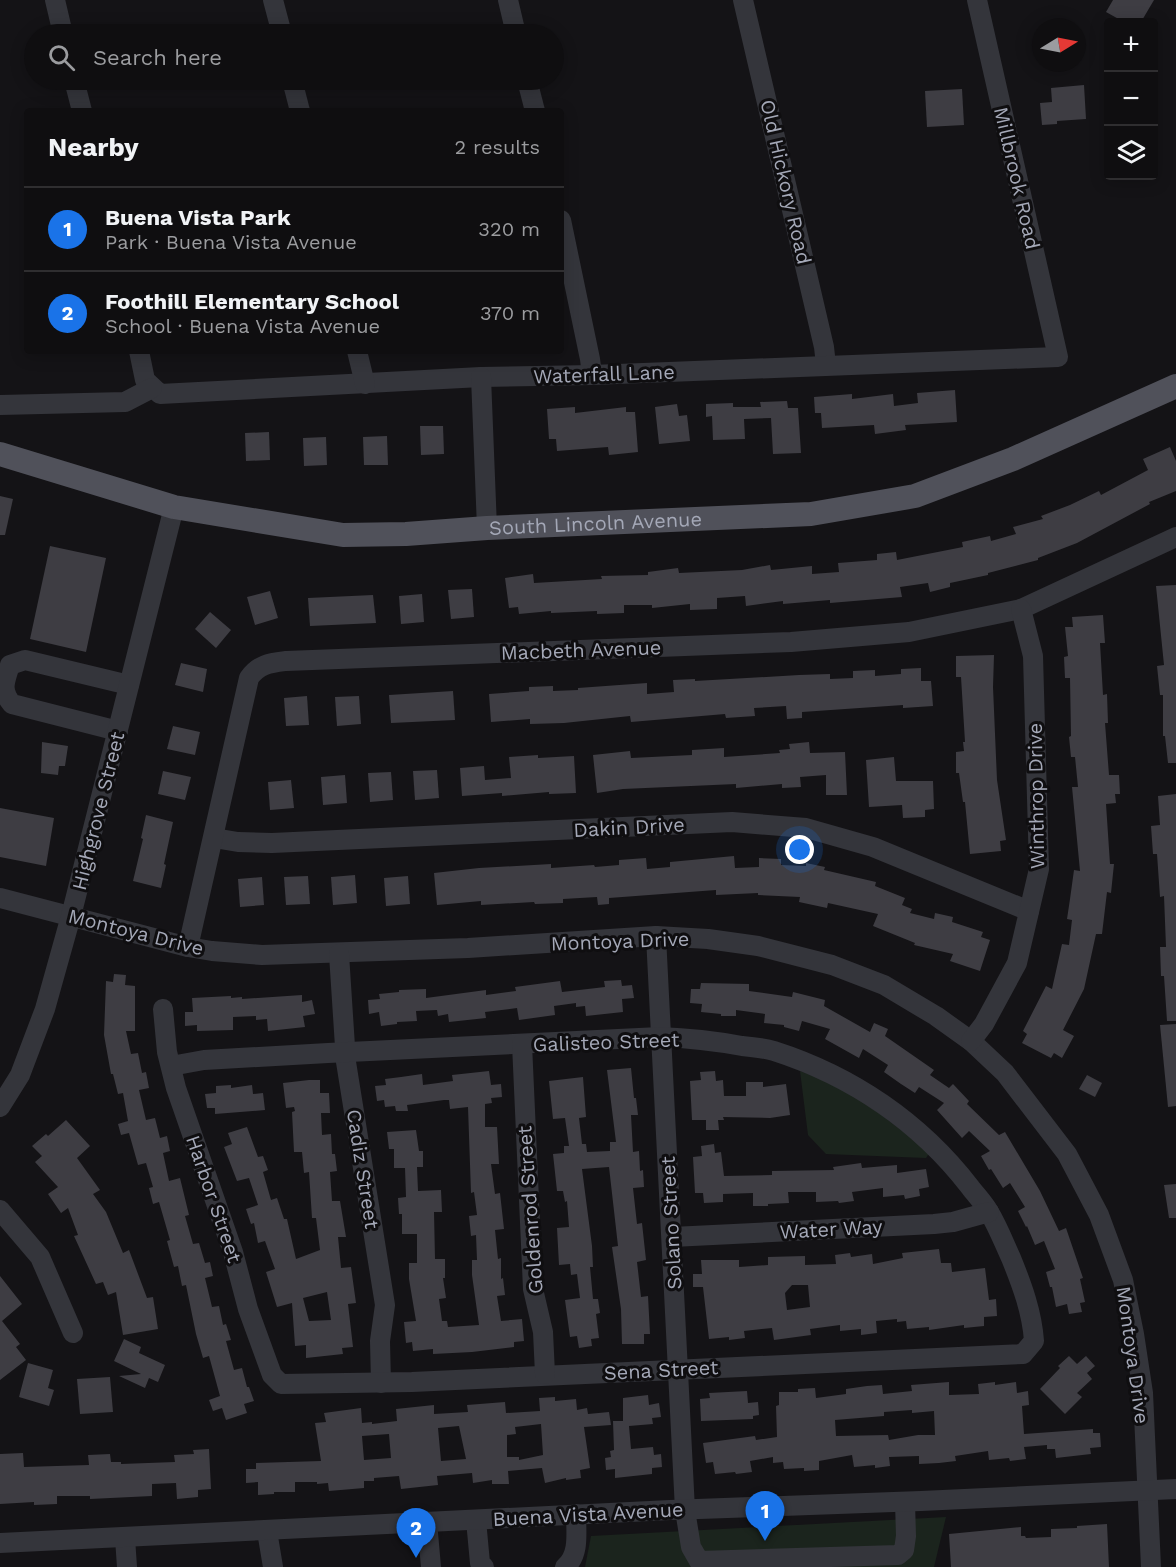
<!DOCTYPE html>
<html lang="en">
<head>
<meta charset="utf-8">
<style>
  body { margin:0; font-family:"Work Sans",sans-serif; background:#1d1c1e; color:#f1f3f6 }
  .controls { position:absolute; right:18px; top:18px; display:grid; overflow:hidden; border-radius:6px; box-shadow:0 3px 15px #0003 }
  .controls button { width:54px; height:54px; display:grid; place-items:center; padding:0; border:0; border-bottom:2px solid #2f2e30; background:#0f0e10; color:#f1f3f6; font:30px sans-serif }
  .compass { position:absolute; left:1032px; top:18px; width:54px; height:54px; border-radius:50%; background:#0f0e10; box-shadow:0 3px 15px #0003; rotate:80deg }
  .you { position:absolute; left:800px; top:850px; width:21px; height:21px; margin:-15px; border:4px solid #fff; border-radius:50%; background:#1a73e8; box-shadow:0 0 0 9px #1a73e833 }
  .badge { display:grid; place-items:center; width:39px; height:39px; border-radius:50%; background:#1a73e8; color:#fff; font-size:20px; font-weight:700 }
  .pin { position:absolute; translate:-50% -50px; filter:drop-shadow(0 2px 3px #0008) }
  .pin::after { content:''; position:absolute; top:32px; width:21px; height:18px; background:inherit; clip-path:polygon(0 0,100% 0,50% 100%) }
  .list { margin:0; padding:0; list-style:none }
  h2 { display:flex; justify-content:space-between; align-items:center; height:78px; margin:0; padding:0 24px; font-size:26px }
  h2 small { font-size:20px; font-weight:400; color:#9b9c9f }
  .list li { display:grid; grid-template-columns:39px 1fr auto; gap:18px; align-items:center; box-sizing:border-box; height:84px; padding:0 24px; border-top:2px solid #2f2e30 }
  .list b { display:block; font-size:22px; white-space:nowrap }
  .list p { margin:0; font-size:20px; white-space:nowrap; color:#9b9c9f }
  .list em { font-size:20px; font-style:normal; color:#9b9c9f }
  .icon { flex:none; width:33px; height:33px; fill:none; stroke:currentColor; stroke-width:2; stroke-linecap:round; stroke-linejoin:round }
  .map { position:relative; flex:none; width:1176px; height:1567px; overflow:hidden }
  .search { position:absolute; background:#0f0e10; box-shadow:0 3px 15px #0003; left:24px; top:24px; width:540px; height:66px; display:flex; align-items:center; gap:15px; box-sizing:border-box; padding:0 21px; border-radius:33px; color:#9b9c9f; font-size:22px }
  .panel { position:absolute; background:#0f0e10; box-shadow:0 3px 15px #0003; left:24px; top:108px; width:540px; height:246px; border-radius:6px }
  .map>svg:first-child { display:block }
</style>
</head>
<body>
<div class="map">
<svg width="1176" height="1567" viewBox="0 0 1176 1567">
  <rect width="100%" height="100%" fill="#141316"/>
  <g fill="#1b241d">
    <polygon points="800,1071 830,1082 863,1101 930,1152 926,1158 826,1154 808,1135"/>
    <polygon points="946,1517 934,1567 585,1567 591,1536"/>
  </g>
  <g fill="#3e3d43" fill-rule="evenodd">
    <polygon points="1113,0 1154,0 1141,22 1124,22 1106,12"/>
    <polygon points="1084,85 1086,119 1057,121 1057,124 1042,125 1040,103 1052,102 1051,88"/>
    <polygon points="962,89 964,125 927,127 925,91"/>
    <polygon points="955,390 957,422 905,425 906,430 875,434 874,425 822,428 821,413 815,413 814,397 852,394 852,399 893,394 894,406 918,403 917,393"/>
    <polygon points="787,401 788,408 798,408 801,453 773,454 771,418 744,419 745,439 713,440 712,416 706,417 706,404 733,403 733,407 761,407 760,402"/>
    <polygon points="677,404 679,416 687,415 690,441 659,444 655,407"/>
    <polygon points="575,407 575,413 626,407 626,412 635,412 638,452 609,455 608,447 557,451 556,439 549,439 547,409"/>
    <polygon points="420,426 443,426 444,454 421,455"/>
    <polygon points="269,432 270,460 246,461 245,433"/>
    <polygon points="387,436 388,465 364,465 363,437"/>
    <polygon points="326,437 327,465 304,466 303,438"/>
    <polygon points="1170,447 1176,461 1176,491 1149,502 1150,504 1077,543 1038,558 1038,560 988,573 988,575 950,583 950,587 930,592 928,583 900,587 902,597 830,603 830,600 783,604 783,601 746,606 745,596 717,598 717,609 690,610 690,604 652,608 652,605 624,605 624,613 597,614 597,611 551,613 551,611 519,614 518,607 509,608 505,578 533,574 534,583 602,579 601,576 648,575 648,572 678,568 679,573 742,570 770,565 771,570 812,566 812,574 839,572 838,563 877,560 877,554 896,552 897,560 963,547 962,542 990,536 991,541 1016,534 1013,527 1043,519 1041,516 1070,505 1099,491 1101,495 1148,470 1143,459"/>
    <polygon points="0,496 13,499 5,535 0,535"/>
    <polygon points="50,546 106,558 86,652 30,639"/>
    <polygon points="1176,585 1176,763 1168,763 1165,736 1163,736 1163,695 1160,695 1157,666 1164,665 1156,586"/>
    <polygon points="472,589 474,617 451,619 448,590"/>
    <polygon points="270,591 278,618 255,625 247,597"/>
    <polygon points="422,594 424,622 401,624 399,596"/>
    <polygon points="373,595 376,623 310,626 308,598"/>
    <polygon points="210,612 231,630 216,648 195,629"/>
    <polygon points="1103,615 1105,643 1100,643 1103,695 1107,694 1108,723 1105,723 1109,775 1119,775 1120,794 1115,794 1116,803 1106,804 1110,864 1114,864 1111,893 1107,892 1102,934 1096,934 1084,989 1063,1030 1074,1036 1062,1058 1054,1053 1051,1058 1022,1043 1027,1034 1023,1031 1046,986 1052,989 1062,944 1069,945 1072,920 1067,919 1070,899 1074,870 1080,871 1072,787 1078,787 1075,757 1071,757 1069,737 1071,736 1070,678 1065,678 1064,657 1068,656 1065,627 1073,627 1072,617"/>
    <polygon points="994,655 993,687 997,780 1006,840 1000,841 1001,851 970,854 965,802 963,802 959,773 956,773 956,752 964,751 963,742 965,742 961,677 956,677 956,656"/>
    <polygon points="181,663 207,669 203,692 175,685"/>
    <polygon points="921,668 921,681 931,681 933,706 903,708 903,705 802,712 802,718 787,719 786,706 754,708 755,716 726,718 725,714 631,722 630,716 564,723 530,724 530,719 491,722 489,694 529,691 529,687 553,686 553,691 578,690 578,688 647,683 647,694 674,692 673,680 695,679 695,681 799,675 830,674 830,679 853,678 853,671 875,670 875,676 901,674 901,669"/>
    <polygon points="453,691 455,720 391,723 389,695"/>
    <polygon points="307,696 309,725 286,726 284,698"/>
    <polygon points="359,696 361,724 337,726 335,697"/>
    <polygon points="173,726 200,732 195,755 167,749"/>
    <polygon points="42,742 68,746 65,766 59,766 58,775 41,773"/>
    <polygon points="809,742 810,753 845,752 847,795 826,795 826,775 800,777 801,787 782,788 782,784 736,788 736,784 623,789 597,793 593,755 630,751 631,758 692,755 692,750 724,748 724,757 780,753 779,750 790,749 789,744"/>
    <polygon points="538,755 538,758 574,756 576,793 549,794 549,792 502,796 502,793 462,796 460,768 484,766 485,780 511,778 509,757"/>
    <polygon points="894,757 896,781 933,781 934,809 925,810 925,817 903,818 902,805 869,807 866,760"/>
    <polygon points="437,770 439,798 415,800 413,771"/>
    <polygon points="163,771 191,777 185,800 158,794"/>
    <polygon points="391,772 393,800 370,802 368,773"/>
    <polygon points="345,775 347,803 323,805 321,777"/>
    <polygon points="291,780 294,808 270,810 268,782"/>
    <polygon points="1176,794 1176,1021 1167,1021 1164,976 1161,976 1160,947 1166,947 1164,896 1160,897 1157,854 1153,854 1151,826 1160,825 1158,796"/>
    <polygon points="0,808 54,818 46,866 0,857"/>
    <polygon points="146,815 173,822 164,864 166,865 161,888 133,881 143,839 141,838"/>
    <polygon points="734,856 735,868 759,867 759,858 781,859 781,865 806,866 806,863 825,867 824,870 876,882 875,886 905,898 902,905 912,909 910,913 934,919 935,913 953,917 952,922 983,932 981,937 990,940 980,971 950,961 953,954 914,945 915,943 873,926 878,914 828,903 827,908 799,902 800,897 758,895 758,893 716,895 716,890 609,898 609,904 598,905 597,897 563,899 563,903 535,904 534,902 481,905 481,901 437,905 434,873 479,868 551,864 551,868 594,865 595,867 619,865 619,860 646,858 647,869 670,867 670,862"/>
    <polygon points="355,875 357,903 333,905 331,877"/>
    <polygon points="308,876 310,904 286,905 284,877"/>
    <polygon points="408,876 410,904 386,906 384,878"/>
    <polygon points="262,877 264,905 240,907 238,879"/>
    <polygon points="114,974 126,975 125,985 135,986 135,1031 126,1031 131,1054 138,1053 142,1073 146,1072 149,1088 139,1090 146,1120 155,1118 160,1138 167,1136 170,1151 163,1153 169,1181 180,1178 189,1215 185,1216 193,1244 199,1243 205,1263 210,1262 213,1276 205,1278 212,1307 219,1306 223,1325 226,1324 231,1340 226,1341 234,1370 242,1368 247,1387 249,1387 254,1401 244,1404 247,1413 226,1420 222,1408 213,1411 209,1400 220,1396 209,1356 203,1358 196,1334 186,1285 182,1286 178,1266 174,1267 167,1241 170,1240 159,1202 153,1204 149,1188 153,1187 146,1163 138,1165 129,1133 121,1135 118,1124 128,1121 123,1093 118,1094 113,1074 111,1074 104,1035 106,981 113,982"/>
    <polygon points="621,980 622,986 632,985 634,998 622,999 623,1012 586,1016 585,1006 576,1007 576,1003 554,1006 555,1015 519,1020 517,1008 485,1012 486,1018 449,1022 448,1014 438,1016 437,1010 416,1011 417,1021 397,1022 397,1024 381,1026 379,1012 369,1014 368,1000 380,999 379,994 399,992 399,990 426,989 426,998 486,990 486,995 516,991 515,987 560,981 562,992 605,987 604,981"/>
    <polygon points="701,983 749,984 749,991 792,997 793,992 825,1000 824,1006 870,1032 874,1023 888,1029 885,1036 934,1070 930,1075 949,1088 953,1084 969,1101 967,1104 999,1135 1005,1132 1040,1191 1059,1231 1066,1228 1083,1278 1080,1279 1085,1302 1080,1303 1082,1312 1069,1314 1067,1304 1056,1307 1052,1287 1050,1287 1046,1272 1055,1269 1044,1241 1035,1245 1027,1226 1026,1227 1018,1211 1025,1207 1010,1183 1003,1188 991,1169 989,1170 981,1156 990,1151 969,1131 962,1138 937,1110 944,1103 919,1087 915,1093 901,1084 884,1072 888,1065 863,1049 859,1058 825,1039 830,1029 802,1021 799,1031 784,1027 784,1025 764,1023 765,1014 736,1010 736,1016 721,1016 721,1014 701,1012 702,1004 690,1003 691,989 700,989"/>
    <polygon points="302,995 302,1002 312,1000 315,1014 303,1016 305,1027 268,1031 267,1019 256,1020 256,1016 233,1017 233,1030 197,1031 197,1025 185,1026 185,1012 193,1012 192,998 231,996 231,998 242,997 242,999"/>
    <polygon points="1176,1024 1176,1106 1168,1107 1160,1025"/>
    <polygon points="631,1068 634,1098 636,1098 638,1115 631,1115 633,1152 639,1151 640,1171 643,1170 644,1187 633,1188 637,1224 642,1223 646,1260 637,1262 641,1297 648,1296 650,1334 644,1334 644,1344 622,1344 621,1309 612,1247 618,1246 609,1167 582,1169 592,1246 593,1267 590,1267 593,1299 598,1299 600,1313 596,1314 599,1338 591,1339 592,1346 579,1348 577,1336 570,1337 565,1300 580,1298 577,1274 571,1275 570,1264 559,1265 557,1228 569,1227 567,1201 565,1202 563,1191 557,1191 553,1154 564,1153 564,1146 569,1146 565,1118 553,1119 549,1081 583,1077 586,1117 579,1118 582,1144 586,1144 587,1152 610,1151 610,1142 616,1142 607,1070"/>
    <polygon points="489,1071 491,1085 501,1084 502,1097 491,1098 492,1103 485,1104 485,1127 497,1127 499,1164 491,1164 495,1194 500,1193 504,1229 495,1230 498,1259 501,1258 501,1279 503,1278 505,1295 497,1296 501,1321 522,1319 524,1341 514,1342 514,1347 472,1352 433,1354 433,1349 413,1351 412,1342 406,1343 404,1322 416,1321 409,1279 409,1263 417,1263 417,1234 402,1234 402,1214 399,1214 398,1198 406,1197 405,1168 394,1168 394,1149 389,1149 387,1132 416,1130 419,1151 423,1151 423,1167 417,1167 418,1191 441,1190 442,1212 434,1212 435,1259 445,1259 445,1278 443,1278 446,1298 439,1299 442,1321 447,1321 448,1327 479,1325 472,1275 472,1260 477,1260 476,1235 471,1236 469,1216 477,1215 474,1192 471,1193 468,1107 450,1109 449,1100 444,1100 407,1105 408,1111 396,1111 395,1106 385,1107 384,1100 377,1101 375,1086 386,1085 385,1079 401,1077 422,1074 423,1085 453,1081 452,1075"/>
    <polygon points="715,1071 716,1081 723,1080 724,1096 746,1096 746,1082 763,1082 763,1087 786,1084 790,1115 770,1118 723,1117 724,1120 718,1120 719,1130 706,1130 706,1120 692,1120 690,1081 701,1080 700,1072"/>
    <polygon points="1087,1075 1102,1083 1095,1097 1079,1089"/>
    <path d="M309,1080h11v13h9l1,20h-9l1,22 9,-1 1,20h3l2,17 -7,1 2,29h8l6,36h-8l3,31 10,-1 5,36 -8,1 5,43 -11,1 1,6 -37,4v-13l-11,1 -3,-43 -15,4 -11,-35 9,-3 -10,-28 -7,2 -4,-20 -3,1 -5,-15 12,-4 -9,-27 -12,3 -13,-34 8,-3 -4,-11 19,-6 11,30 5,-1 5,14 -5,2 8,28 6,-2 7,21h3l9,40 24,-9 -4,-32h-4l-3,-46 -5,1 -2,-21h-8l-2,-40 3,-1 -1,-4 -8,1 -3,-25zM327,1292l4,28 -22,1 -6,-23z"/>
    <polygon points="231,1085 231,1088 252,1085 253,1094 263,1093 265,1110 215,1114 215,1108 207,1108 205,1094 216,1093 216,1086"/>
    <polygon points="66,1120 90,1146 77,1158 100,1190 93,1194 106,1212 123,1253 129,1250 147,1298 153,1297 158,1329 123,1335 116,1292 108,1295 103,1282 96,1284 74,1236 78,1235 68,1208 61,1213 48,1194 58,1187 35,1162 42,1156 32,1146 46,1134 48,1136"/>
    <polygon points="714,1144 715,1153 721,1152 724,1176 772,1175 772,1171 834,1170 833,1167 861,1163 862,1168 897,1165 897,1173 926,1169 929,1187 919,1189 920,1196 905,1199 904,1195 883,1197 883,1188 852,1192 854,1201 839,1203 838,1201 816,1202 816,1192 788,1192 789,1203 768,1204 768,1206 753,1206 753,1193 723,1194 723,1202 704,1203 703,1193 695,1193 693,1157 702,1156 701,1146"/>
    <polygon points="1176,1184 1176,1218 1169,1218 1164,1185"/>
    <path d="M939,1249l2,14h10l1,9 33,-4 4,32 7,-1 1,17 -13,1v9l-20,2v-3l-35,5v-3l-22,2 -1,-8 -9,1v-3l-21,2 1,12 -16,2v-6l-21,2v-6l-30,4 1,6 -37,5 -2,-12 -28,3 1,7 -16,2v-3l-20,2 -6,-52h-10v-13h9l-1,-14h38v7l29,-2v-8l37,-1v9l31,-1 -1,-9 15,-2 1,4 21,-3 1,10 30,-6 -1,-5zM792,1285h16l2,22 -23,3 -2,-17z"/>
    <polygon points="0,1276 22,1304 2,1321 20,1344 16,1347 26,1360 0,1380"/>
    <polygon points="124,1339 141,1347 139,1353 165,1365 158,1382 149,1378 145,1388 119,1376 141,1374 114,1361"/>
    <polygon points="1069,1356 1077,1364 1086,1356 1095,1366 1087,1373 1092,1379 1077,1393 1082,1397 1065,1414 1040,1389 1060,1368 1058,1366"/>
    <polygon points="28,1363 53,1370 48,1388 54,1390 49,1406 19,1397"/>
    <polygon points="110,1377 113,1412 80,1414 77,1379"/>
    <path d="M949,1382v13l30,-1 -1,-10 17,-2v3l21,-3 1,11 11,-2 1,14 -7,1 2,28 69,-5v4h7l1,14 -11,1 1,6 -35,4 -1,-9h-8v-4l-23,2 2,12 -16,2 -1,-3 -20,2 -1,-9 -33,5 1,5 -17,2 -20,1v-8l-30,1 1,9 -15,2v-3l-21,2 -2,-12 -33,6v9l-15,1v-3l-20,1 -1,-7 -10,1v-6l-23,4 2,11 -16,2 -1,-2 -20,2 -2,-12 -7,1 -3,-20 52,-7 1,4 21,-3 -1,-31 3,-1v-13h19v-3l17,-1 1,10 30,-4v-5l21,-3 15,-1 1,9 29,-3 -1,-6zM912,1410v3l22,-2 1,24h-17l-29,5 -1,-5 -52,1 -1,-16 49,-4v-4z"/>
    <polygon points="747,1391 748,1403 758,1402 759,1415 753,1416 753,1419 701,1421 700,1399 710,1398 709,1393"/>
    <polygon points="648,1395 649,1405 659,1403 661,1417 652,1418 653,1424 629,1426 631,1449 653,1447 654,1455 661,1454 662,1467 652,1468 652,1474 615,1478 615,1469 606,1470 605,1458 611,1457 610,1451 614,1450 613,1421 623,1421 623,1398"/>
    <path d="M555,1397v4l21,-2 1,11 10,-2 1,6 21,-2 2,13 -27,2 6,41 -10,2 1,8 -15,2v-2l-21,5 -3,-15 -34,3 1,13h-17v-4l-19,3 -1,-10 -35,3 1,9 -37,4 -2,-13 -25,2v3h-10v7l-35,3 -1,-8 -11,1v-2h-22v10h-21v2l-16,1v-13l-12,1v-14h10v-6l65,-2 -6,-38 11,-1 -2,-9 37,-5 1,15 10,-1v2l25,-3 -1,-12 38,-4v9l34,-2 -1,-7 38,-3 1,11 34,-2 -1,-13zM541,1424l2,31 -24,5v-3h-12v-22l9,-1 -1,-7zM459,1426l7,33 -25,2 -3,-33zM389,1434l2,24 -27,2 -2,-24z"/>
    <polygon points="209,1449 211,1489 198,1490 198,1497 177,1499 176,1483 152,1484 152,1496 90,1499 90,1496 57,1496 57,1504 34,1505 34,1502 0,1504 0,1454 23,1453 24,1467 89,1465 88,1455 110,1454 111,1462 121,1462 121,1464 175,1462 174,1455 194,1454 193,1450"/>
    <polygon points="1107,1524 1109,1567 951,1567 949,1534 1021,1527 1021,1536 1025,1536 1026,1538 1051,1537 1051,1529 1077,1528 1077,1526"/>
  </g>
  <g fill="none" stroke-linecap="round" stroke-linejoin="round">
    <g stroke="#34353b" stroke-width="20">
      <polyline points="55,0 63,34"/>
      <polyline points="273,0 282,34"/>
      <polyline points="508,0 516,34"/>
      <polyline points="743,0 824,347 826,365"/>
      <polyline points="74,80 82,111"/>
      <polyline points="292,80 300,111"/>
      <polyline points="527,80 535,111"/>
      <polyline points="561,220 590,359 592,375"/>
      <polyline points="139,351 145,380 160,394 481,377 592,375 1058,357 977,0"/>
      <polyline points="357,351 365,384"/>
      <polyline points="481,377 487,528"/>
      <polyline points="0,405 125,402 152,388"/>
      <path d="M118,731l-106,-27c-12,-14 -7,-23 -2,-39l15,-5 104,25"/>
      <polyline points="214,838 238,842 272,843 732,822 806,828 873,847 1029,911"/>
      <polyline points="0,898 188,947 212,951 262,955 468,948 656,936 708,939 758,946 832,965 884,985 936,1016 971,1041 1005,1073 1067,1154 1099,1215 1123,1280 1134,1334 1143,1393 1151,1567"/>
      <polyline points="656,936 685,1510 691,1547 699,1561 898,1555 904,1550 906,1536 905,1502"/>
      <path d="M188,947l61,-269c10,-14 21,-15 37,-17l505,-19 118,-10 112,-23 155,-72"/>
      <polyline points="339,954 346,1062 385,1305 380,1341 381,1383"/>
      <path d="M163,1009l4,43 9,36 57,164 15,57 24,66 9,9 131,-2 611,-28 11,-13c-2,-29 -12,-56 -23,-83 -7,-15 -13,-31 -22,-46 -5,-9 -13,-17 -19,-25 -50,-65 -118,-111 -196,-136 -10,-3 -21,-4 -32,-5 -27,-5 -54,-8 -82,-9l-332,16 -124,7 -33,6"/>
      <polyline points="971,1041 984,1024 1017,963 1039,869 1033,656 1021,609"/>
      <polyline points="522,1044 533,1289 543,1332 545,1374"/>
      <polyline points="0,1107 20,1075 45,1009 71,916 174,507"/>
      <polyline points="0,1210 40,1257 73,1333"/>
      <polyline points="672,1237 934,1224 953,1222 989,1212"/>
      <polyline points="476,1520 480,1563 484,1567"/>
      <polyline points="427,1522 431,1567"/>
      <polyline points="267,1531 273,1567"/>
      <polyline points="125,1538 127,1567"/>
      <polyline points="0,1543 670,1510 921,1501 1176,1489"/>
      <path d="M565,1567c15,-12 11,-35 11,-53"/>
    </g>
    <path stroke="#50515a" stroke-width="24" id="s1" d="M0,454l174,53 169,28 63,-1 81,-6 324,-14 104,-18 98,-37 163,-73"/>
  </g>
  <g text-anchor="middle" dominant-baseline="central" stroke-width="6" stroke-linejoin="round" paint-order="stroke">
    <g font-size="20" fill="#a4a8b7" stroke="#0f0e10">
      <text transform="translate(1017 178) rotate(77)">Millbrook Road</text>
      <text transform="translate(786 182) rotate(77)">Old Hickory Road</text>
      <text transform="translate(604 374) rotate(-2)">Waterfall Lane</text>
      <text stroke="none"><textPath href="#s1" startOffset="606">South Lincoln Avenue</textPath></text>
      <text transform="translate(581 650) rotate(-2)">Macbeth Avenue</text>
      <text transform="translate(1036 796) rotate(-91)">Winthrop Drive</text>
      <text transform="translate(98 811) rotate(-76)">Highgrove Street</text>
      <text transform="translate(629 827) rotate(-3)">Dakin Drive</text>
      <text transform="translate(136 932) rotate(14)">Montoya Drive</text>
      <text transform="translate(620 941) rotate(-2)">Montoya Drive</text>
      <text transform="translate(606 1042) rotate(-2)">Galisteo Street</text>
      <text transform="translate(363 1169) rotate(81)">Cadiz Street</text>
      <text transform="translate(214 1199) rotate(71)">Harbor Street</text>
      <text transform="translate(530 1210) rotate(-94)">Goldenrod Street</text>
      <text transform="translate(671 1223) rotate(-93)">Solano Street</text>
      <text transform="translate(831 1229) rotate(-3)">Water Way</text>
      <text transform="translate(1133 1355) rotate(82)">Montoya Drive</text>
      <text transform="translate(661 1370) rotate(-3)">Sena Street</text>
      <text transform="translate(588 1514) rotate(-3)">Buena Vista Avenue</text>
    </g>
  </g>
</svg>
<div class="controls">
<button>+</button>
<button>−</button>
<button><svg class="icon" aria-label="layers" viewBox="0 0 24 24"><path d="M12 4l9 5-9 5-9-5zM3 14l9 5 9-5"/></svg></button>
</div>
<svg class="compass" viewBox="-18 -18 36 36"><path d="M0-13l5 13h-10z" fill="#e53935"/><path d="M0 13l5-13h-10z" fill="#9b9c9f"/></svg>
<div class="you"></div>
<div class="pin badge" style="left:765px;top:1541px">1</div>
<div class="pin badge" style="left:416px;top:1558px">2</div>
<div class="search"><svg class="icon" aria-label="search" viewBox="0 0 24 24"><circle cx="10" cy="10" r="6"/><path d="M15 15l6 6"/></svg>Search here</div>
<section class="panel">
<h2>Nearby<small>2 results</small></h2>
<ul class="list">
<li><span class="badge">1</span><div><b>Buena Vista Park</b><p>Park · Buena Vista Avenue</p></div><em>320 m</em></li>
<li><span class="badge">2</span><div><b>Foothill Elementary School</b><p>School · Buena Vista Avenue</p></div><em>370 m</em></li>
</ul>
</section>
</div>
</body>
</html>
